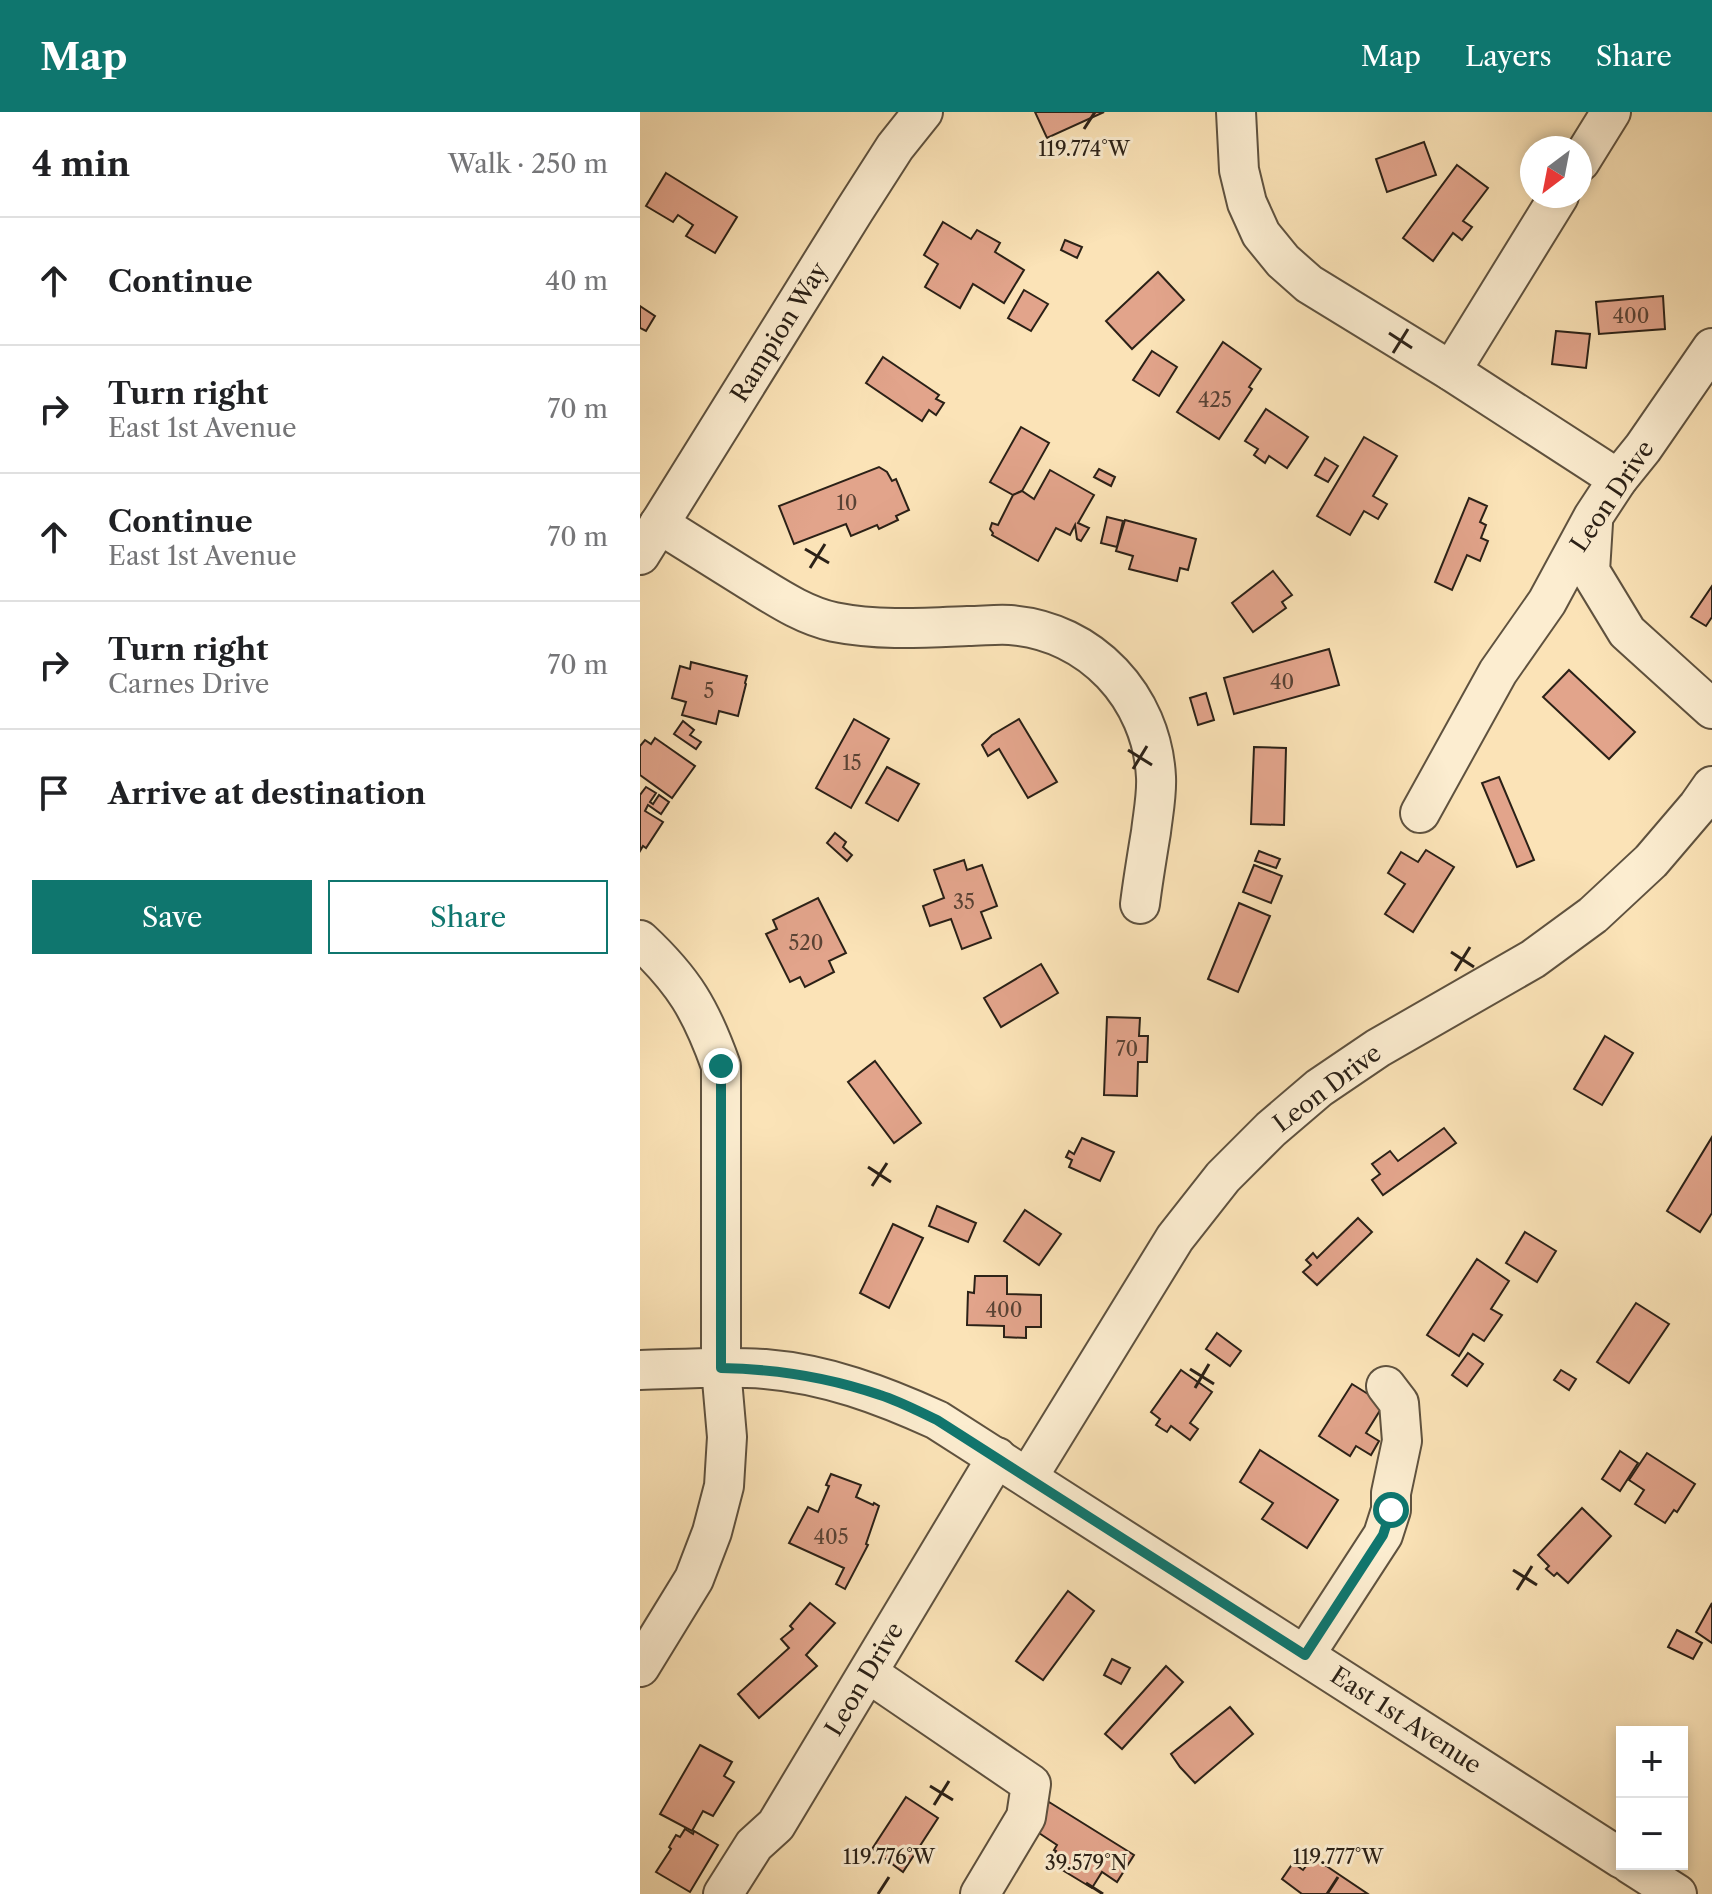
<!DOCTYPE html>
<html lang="en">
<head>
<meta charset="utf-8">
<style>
  body { margin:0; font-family:"Libre Caslon Text",serif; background:#f6f6f6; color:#202124 }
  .controls { position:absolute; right:24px; bottom:24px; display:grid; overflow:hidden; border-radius:0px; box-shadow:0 4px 12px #0003 }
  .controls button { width:72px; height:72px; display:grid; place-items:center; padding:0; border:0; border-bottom:2px solid #e0e0e0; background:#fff; color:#202124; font:40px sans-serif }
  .compass { position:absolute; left:880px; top:24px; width:72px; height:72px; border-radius:50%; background:#fff; box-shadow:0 4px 12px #0003; rotate:212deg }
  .stop { position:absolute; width:24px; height:24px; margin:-18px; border:6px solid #0f766e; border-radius:50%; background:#fff }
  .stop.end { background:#0f766e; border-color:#fff; box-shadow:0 2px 8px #0008 }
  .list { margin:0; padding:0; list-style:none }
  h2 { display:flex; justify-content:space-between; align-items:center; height:104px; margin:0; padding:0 32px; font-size:34px }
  h2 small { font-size:26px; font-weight:400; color:#757577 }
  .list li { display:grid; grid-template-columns:52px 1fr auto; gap:24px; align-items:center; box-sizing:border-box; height:128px; padding:0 32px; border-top:2px solid #e0e0e0 }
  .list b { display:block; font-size:30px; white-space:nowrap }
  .list p { margin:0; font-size:26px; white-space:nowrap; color:#757577 }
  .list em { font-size:26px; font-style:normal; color:#757577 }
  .actions { display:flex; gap:16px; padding:24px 32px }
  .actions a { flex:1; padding:18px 0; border:2px solid #0f766e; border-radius:0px; text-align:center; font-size:28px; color:#0f766e }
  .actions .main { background:#0f766e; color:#fff }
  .icon { flex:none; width:44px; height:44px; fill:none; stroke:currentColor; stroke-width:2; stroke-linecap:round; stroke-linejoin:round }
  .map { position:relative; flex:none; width:1072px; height:1782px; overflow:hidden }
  header { display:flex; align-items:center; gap:48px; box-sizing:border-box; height:112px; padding:0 40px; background:#0f766e; color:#fff }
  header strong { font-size:38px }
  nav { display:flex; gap:44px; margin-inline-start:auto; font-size:28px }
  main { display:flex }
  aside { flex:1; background:#fff }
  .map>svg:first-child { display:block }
</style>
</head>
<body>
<header>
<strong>Map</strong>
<nav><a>Map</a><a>Layers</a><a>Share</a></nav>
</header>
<main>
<aside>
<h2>4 min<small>Walk · 250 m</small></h2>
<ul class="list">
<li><svg class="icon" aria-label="ahead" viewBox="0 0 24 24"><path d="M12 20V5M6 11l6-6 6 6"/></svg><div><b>Continue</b></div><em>40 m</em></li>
<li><svg class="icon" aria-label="right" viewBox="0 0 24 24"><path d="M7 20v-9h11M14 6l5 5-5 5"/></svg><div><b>Turn right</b><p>East 1st Avenue</p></div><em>70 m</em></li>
<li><svg class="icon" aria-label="ahead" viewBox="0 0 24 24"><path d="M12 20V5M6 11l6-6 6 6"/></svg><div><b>Continue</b><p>East 1st Avenue</p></div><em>70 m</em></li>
<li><svg class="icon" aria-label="right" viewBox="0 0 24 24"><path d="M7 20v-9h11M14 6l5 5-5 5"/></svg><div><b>Turn right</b><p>Carnes Drive</p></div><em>70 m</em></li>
<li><svg class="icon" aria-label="arrive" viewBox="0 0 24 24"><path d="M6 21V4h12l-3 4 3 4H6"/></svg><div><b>Arrive at destination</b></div></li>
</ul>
<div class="actions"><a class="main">Save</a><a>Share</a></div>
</aside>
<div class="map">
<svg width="1072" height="1782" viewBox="0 0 1072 1782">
  <rect width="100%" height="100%" fill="#fbe3b7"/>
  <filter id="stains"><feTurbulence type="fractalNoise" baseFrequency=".0025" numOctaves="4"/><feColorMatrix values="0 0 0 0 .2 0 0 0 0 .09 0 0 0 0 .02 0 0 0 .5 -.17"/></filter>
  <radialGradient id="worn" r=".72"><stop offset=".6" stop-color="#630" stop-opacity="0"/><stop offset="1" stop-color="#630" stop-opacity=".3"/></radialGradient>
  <g fill="#e2a48b" stroke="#2b2117" stroke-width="2">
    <polygon points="395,0 464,0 407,26"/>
    <polygon points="784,30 796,63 747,80 736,47"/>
    <polygon points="817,53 848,76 823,109 832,115 822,128 813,121 793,149 763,126"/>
    <polygon points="26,61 97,105 75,141 46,124 53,113 38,103 33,110 6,94"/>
    <polygon points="303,110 331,127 337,118 360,131 355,140 384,158 364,191 333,172 320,196 285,175 298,152 284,143"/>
    <polygon points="425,128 442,135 437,146 421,138"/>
    <polygon points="518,160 544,188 492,237 466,209"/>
    <polygon points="384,178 408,192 391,219 368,206"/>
    <polygon points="1023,184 1025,217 959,222 956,190"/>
    <polygon points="0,194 15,204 6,219 0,216"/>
    <polygon points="916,219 950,222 946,256 912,252"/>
    <polygon points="583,230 621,257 609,275 612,277 579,327 537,300"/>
    <polygon points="512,239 537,255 519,284 493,268"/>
    <polygon points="243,245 299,283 296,287 304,291 296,303 289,298 282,309 226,271"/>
    <polygon points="626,297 668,325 647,356 629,344 625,351 614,343 618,337 605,329"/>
    <polygon points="381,315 409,331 382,379 373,383 350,370"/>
    <polygon points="724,325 757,344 733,384 747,392 738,407 724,399 710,423 677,404"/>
    <polygon points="685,346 698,354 688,370 675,363"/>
    <polygon points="239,355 247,360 252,369 256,367 269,398 256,404 258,408 239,417 237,413 211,424 206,412 154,432 139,394"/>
    <polygon points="459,357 475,365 471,374 454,365"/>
    <polygon points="410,358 454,383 438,411 449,416 441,429 437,427 435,413 430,423 416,416 398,449 352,423 353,421 350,417 352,411 358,413 373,383 382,379 394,387"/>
    <polygon points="829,386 847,394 840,410 846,413 841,426 848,429 840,449 827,443 812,478 795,470"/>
    <polygon points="467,405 483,409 477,435 461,431"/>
    <polygon points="485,408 556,427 548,458 540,456 537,469 489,457 493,444 476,439"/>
    <polygon points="633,459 652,483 642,490 646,496 613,520 592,491"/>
    <polygon points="1072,474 1072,505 1066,514 1051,505"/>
    <polygon points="689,537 699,573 594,602 584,566"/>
    <polygon points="51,550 107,564 105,571 106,572 98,604 79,599 76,612 42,603 46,590 32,586 40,554 50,557"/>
    <polygon points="929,558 995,620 969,647 903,585"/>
    <polygon points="566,581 574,608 558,613 550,586"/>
    <polygon points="214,607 249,627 211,696 176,676"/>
    <polygon points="379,607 417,670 388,686 359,637 348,644 342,633 352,623"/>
    <polygon points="43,609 54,618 50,623 61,630 56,637 34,622"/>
    <polygon points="15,626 55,654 32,686 0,663 0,634 5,628 11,632"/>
    <polygon points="614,635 646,636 644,713 611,712"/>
    <polygon points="247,655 279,672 258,709 226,691"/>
    <polygon points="859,665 894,748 877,755 842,671"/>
    <polygon points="6,675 16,681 10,690 13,692 19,683 29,690 21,702 8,693 5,699 23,710 6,736 3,734 0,739 0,683"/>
    <polygon points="195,721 206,730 203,735 212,743 207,749 187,731"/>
    <polygon points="786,738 814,755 773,820 745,802 765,772 748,761 761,740 778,750"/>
    <polygon points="619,739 640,747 636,756 615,749"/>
    <polygon points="324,748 327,758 342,753 357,794 341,800 351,826 322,837 311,807 290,814 283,794 304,786 294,758"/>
    <polygon points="614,753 642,764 631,791 603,780"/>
    <polygon points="178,786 206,841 189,849 194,860 165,875 160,865 150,870 126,822 137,817 133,808"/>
    <polygon points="599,791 630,804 598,880 568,867"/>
    <polygon points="401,852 418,881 361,915 344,886"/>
    <polygon points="467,905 500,906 499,924 508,924 507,950 498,950 497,984 464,983"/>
    <polygon points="965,924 993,941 962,993 934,977"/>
    <polygon points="235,949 281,1011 254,1031 208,970"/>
    <polygon points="804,1016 816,1031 743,1083 732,1068 740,1062 732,1052 750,1039 758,1049"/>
    <polygon points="1072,1025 1072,1101 1060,1120 1027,1099"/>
    <polygon points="442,1026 474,1040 460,1069 429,1055 432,1048 426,1045 429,1039 434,1042"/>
    <polygon points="297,1094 336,1111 328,1130 289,1114"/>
    <polygon points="385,1098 421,1122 399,1153 364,1129"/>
    <polygon points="718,1106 732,1120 677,1173 663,1160 671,1153 666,1148 673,1141 677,1146"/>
    <polygon points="253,1112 283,1126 249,1196 220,1181"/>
    <polygon points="885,1120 916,1139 897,1170 866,1151"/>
    <polygon points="837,1147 869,1169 851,1197 862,1203 844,1229 833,1222 819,1244 787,1223"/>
    <polygon points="335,1164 367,1164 367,1182 401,1183 401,1215 386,1215 386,1226 364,1225 364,1214 327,1213 328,1180 334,1181"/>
    <polygon points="996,1191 1029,1212 989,1271 957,1250"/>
    <polygon points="577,1221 601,1239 590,1254 566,1237"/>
    <polygon points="828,1241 843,1252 827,1274 812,1263"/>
    <polygon points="541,1258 572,1280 550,1311 558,1317 550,1328 531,1314 527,1320 516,1313 520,1307 511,1300"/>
    <polygon points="921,1258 936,1267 929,1278 914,1268"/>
    <polygon points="712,1272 744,1292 726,1321 739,1329 731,1343 716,1334 710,1344 679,1324"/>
    <polygon points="620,1338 698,1388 667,1436 622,1407 633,1391 600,1370"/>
    <polygon points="980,1339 998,1351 980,1379 962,1367"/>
    <polygon points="1007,1341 1055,1372 1037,1400 1034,1398 1025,1411 995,1392 1004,1378 989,1368"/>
    <polygon points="191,1362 221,1373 216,1385 233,1393 234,1391 239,1394 226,1432 228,1433 205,1477 196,1472 204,1456 149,1431 168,1395 178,1400 189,1374 186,1373"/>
    <polygon points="942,1396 971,1424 928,1471 917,1461 914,1464 906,1457 909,1454 898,1443"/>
    <polygon points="428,1479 454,1499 403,1568 376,1549"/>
    <polygon points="170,1491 195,1511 166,1543 177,1554 119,1606 98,1582 149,1536 141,1527 153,1517 150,1514"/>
    <polygon points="1072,1491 1072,1531 1056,1520"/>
    <polygon points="1037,1518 1062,1531 1053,1547 1028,1535"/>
    <polygon points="472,1547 490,1556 481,1572 464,1563"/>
    <polygon points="526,1554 543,1570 482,1637 465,1622"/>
    <polygon points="590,1595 613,1622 555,1671 540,1655 531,1642"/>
    <polygon points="60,1633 92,1650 84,1664 94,1670 73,1704 63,1699 52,1719 20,1702"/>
    <polygon points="266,1685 298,1706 263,1760 232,1737"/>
    <polygon points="409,1690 494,1743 477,1770 462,1760 452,1776 409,1750 416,1739 414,1738 417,1733 393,1717"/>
    <polygon points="45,1717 53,1722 54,1719 78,1733 50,1780 16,1760 31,1737 29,1735 36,1723 40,1725"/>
    <polygon points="673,1745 728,1782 662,1782 642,1767 653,1751 663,1758"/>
  </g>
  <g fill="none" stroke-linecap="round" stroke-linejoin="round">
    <defs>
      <g id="minor">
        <polyline points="596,0 599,58 607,91 621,122 643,149 669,172 811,259 978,367"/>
        <polyline points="940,50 971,0"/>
        <polyline points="811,259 919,84"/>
        <polyline points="953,411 950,459 987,520 1072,597"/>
        <path d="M19,412c29,18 59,37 88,55 28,17 55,36 87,43 45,9 88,6 134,4 14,0 28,-2 42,-1 81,6 142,72 146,152 1,18 -3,37 -5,55 -4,24 -8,48 -11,72"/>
        <polyline points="0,443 214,99 255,35 283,0"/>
        <polyline points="780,701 858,560 907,490 953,405 978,367 1003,336 1072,236"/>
        <path d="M0,828c44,41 61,70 81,126v302l6,69 -3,49 -12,46 -18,47 -54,88"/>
        <path d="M0,1258c41,-1 83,-4 125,-1 61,5 117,26 172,51l685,439"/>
        <polyline points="388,1365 535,1126 583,1065 631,1017 679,976 738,936 893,847 953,803 1011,749 1058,694 1072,674"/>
        <polyline points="665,1543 743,1423 751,1398 751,1381 762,1329 759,1291 746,1274"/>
        <polyline points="228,1561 391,1672 386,1705 340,1782"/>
        <polyline points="990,1752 1037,1782"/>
        <polyline points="83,1782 114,1733 136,1713 357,1345"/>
      </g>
    </defs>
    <use href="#minor" stroke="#5f523f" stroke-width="42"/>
    <use href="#minor" stroke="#fcedd0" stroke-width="38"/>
  </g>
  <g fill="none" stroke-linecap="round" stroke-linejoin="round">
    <path stroke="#0f766e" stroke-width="10" d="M81,954v302c54,1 107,9 159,27 19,6 38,16 57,25l368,235 78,-120 8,-25"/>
  </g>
  <path fill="none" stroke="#2b2117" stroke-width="3" d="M444,17l11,-17M749,221l23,15M753,241l15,-24M165,437l24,14M170,456l15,-24M488,638l24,15M493,657l14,-23M811,840l23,15M815,859l15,-24M228,1055l23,15M232,1074l15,-23M550,1257l24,15M555,1276l14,-24M873,1458l24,15M877,1478l15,-24M290,1674l23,14M294,1693l15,-24M446,1771l17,11M238,1782l11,-17M687,1782l11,-17"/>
  <g text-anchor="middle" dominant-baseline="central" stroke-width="6" stroke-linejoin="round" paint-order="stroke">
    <g font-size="20" fill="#594234">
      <text x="991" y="204">400</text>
      <text x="575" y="288">425</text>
      <text x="207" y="391">10</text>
      <text x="642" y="570">40</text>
      <text x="69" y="579">5</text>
      <text x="212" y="651">15</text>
      <text x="324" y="790">35</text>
      <text x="166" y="831">520</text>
      <text x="487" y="937">70</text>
      <text x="364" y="1198">400</text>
      <text x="191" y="1425">405</text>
    </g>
    <g font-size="24" fill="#2b2117" stroke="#fcedd0">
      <text transform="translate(139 220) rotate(-58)">Rampion Way</text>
      <text transform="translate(972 384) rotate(-56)">Leon Drive</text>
      <text transform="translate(687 976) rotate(-37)">Leon Drive</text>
      <text transform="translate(224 1567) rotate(-59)">Leon Drive</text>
      <text transform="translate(766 1608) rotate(33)">East 1st Avenue</text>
    </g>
  </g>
  <g font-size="20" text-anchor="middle" fill="#2b2117" stroke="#fcedd0" stroke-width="6" stroke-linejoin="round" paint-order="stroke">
    <text x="444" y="44">119.774°W</text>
    <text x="249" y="1752">119.776°W</text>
    <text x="698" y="1752">119.777°W</text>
    <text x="446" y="1758">39.579°N</text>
  </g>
  <rect width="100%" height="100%" filter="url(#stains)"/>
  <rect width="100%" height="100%" fill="url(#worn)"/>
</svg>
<div class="controls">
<button>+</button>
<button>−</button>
</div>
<svg class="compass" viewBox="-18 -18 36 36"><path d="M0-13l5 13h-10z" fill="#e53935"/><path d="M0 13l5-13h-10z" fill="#757577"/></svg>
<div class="stop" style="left:751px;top:1398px"></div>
<div class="stop end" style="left:81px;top:954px"></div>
</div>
</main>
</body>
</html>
